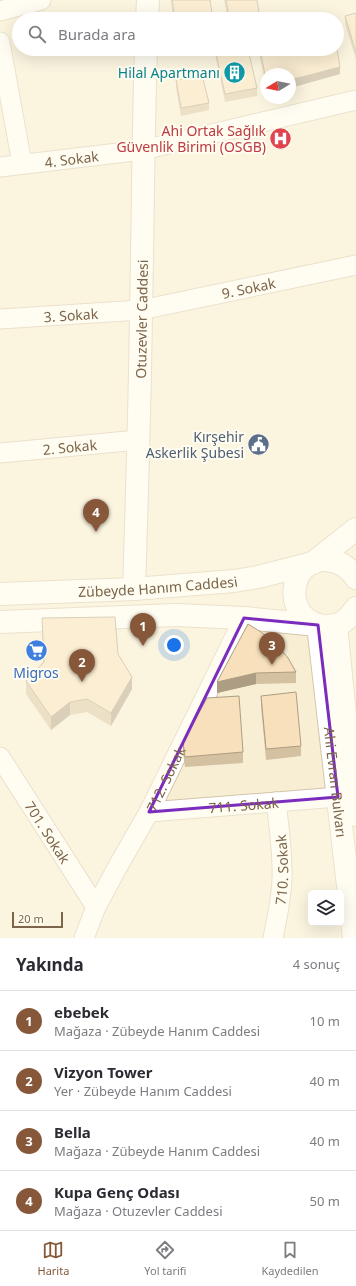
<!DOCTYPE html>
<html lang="tr">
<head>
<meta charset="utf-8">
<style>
  body { margin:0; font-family:"Noto Sans",sans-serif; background:#f7f7f7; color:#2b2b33 }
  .controls { position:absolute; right:12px; bottom:12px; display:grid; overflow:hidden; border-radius:6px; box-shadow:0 4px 16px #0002 }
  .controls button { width:36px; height:36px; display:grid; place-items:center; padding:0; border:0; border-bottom:1px solid #e1e1e2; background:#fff; color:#2b2b33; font:20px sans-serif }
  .compass { position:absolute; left:260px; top:68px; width:36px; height:36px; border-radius:50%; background:#fff; box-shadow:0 4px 16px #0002; rotate:260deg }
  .scale { position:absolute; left:12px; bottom:10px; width:51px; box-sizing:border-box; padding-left:4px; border:2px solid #7c6548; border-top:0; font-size:11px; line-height:14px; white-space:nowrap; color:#7c6548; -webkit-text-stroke:3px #fffcf0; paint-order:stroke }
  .you { position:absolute; left:174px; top:645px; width:14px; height:14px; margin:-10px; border:3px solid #fff; border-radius:50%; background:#1a73e8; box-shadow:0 0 0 6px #1a73e833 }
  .badge { display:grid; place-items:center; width:26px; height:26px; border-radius:50%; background:#865839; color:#fff; font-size:13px; font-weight:700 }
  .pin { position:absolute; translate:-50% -33px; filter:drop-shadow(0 1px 2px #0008) }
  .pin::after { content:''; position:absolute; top:21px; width:14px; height:12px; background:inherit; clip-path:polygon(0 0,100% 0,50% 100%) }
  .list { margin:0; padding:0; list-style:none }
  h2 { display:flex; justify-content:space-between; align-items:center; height:52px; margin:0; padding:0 16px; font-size:17px }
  h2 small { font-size:13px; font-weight:400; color:#7c7c81 }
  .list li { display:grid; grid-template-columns:26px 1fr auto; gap:12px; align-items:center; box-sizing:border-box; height:60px; padding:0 16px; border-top:1px solid #e1e1e2 }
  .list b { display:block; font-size:15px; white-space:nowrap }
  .list p { margin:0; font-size:13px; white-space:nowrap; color:#7c7c81 }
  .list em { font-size:13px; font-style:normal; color:#7c7c81 }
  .icon { flex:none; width:22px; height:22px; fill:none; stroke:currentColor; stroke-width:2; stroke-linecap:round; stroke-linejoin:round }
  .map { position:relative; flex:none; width:356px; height:938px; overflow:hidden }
  .search { position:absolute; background:#fff; box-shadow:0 4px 16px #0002; left:12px; right:12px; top:12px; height:44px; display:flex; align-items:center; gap:10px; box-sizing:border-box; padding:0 14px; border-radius:22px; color:#7c7c81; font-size:15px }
  .sheet { height:292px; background:#fff }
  nav { display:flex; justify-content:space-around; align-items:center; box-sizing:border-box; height:56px; border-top:1px solid #e1e1e2; background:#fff; font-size:11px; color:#7c7c81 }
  nav a { display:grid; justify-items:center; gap:2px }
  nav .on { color:#865839 }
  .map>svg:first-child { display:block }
</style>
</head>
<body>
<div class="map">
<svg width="356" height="938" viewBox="0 0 356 938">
  <rect width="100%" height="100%" fill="#fffae7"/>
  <path fill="#f7eed4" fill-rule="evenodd" d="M0,0h356v938h-356zM19,19h318v30h-318zM266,74h24v24h-24zM311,893h30v30h-30z"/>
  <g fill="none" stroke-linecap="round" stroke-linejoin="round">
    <defs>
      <g id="minor">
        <polyline points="0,11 41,0"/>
        <polyline points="0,42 22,164"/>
        <path id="s1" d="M0,167l143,-17 213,-50"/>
        <path id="s2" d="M0,319l141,-9 215,-45"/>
        <path id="s3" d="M0,453l138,-13"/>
        <path id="s4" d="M0,757l96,150"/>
        <path id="s5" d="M149,812l189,-15"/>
        <path id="s6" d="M84,938l12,-31 22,-41 31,-54 95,-194"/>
        <path id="s7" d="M273,938c4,-19 8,-39 9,-58 1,-26 -3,-53 -6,-78"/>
      </g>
      <g id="tertiary">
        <polyline points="147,19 148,0"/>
        <path id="s8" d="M134,589c3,-93 6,-186 7,-279 2,-87 2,-174 5,-261"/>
      </g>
      <g id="secondary">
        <path d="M356,578c-7,-11 -16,-17 -30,-18 -39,-1 -44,60 -3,66 7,0 14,0 20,-4 5,-3 9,-9 13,-14"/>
        <path id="s9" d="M0,594l134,-5 100,-8 24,-4 55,-14 43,-34"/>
        <polyline points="0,622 175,615 244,618 318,625"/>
        <path id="s10" d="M318,625l36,313"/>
        <polyline points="336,625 355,815"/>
      </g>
    </defs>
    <use href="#minor" stroke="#d3c4ab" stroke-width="21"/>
    <use href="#tertiary" stroke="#d3c4ab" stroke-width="24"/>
    <use href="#secondary" stroke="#d6c6a8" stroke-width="24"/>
    <use href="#minor" stroke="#fff" stroke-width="19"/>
    <use href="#tertiary" stroke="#fff" stroke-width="22"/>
    <use href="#secondary" stroke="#fff" stroke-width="22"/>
  </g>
  <g fill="#d4c1a1">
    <polygon points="171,0 210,0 213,19 173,19"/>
    <polygon points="224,0 257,0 259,13 259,19 228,19"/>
    <polygon points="356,13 356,60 345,24 345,16"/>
    <polygon points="214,49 248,49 257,88 257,96 225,102"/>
    <polygon points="258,49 337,49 340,74 290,88 290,74 266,74 266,87"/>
    <polygon points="176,80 209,103 209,110 181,116 176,87"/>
    <polygon points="42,618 118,654 132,689 111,726 87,712 70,715 51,730 26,694 26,681 43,662"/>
    <polygon points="248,624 296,672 296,683 256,684 217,693"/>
    <polygon points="261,696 301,746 301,756 266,760 261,706"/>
    <polygon points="183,742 243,752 243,763 185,767 183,753"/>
  </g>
  <g fill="#ad9d83">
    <polygon points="340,67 340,74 290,88 290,80"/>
    <polygon points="256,673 256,684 217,693 217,682"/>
    <polygon points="132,677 132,689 111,726 111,713"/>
    <polygon points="70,702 70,715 51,730 51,717"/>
  </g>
  <g fill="#f7e0bb" stroke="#ad9d83">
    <polygon points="172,0 210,0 213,19 175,19"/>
    <polygon points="226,0 257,0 259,13 229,18"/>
    <polygon points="356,13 356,53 345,16"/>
    <polygon points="215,49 248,49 257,88 225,94"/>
    <polygon points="260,49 337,49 340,67 290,80 290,74 266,74 266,79"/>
    <polygon points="202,75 209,103 181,108 176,80"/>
    <polygon points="115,617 118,654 132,677 111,713 87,699 70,702 51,717 26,681 44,662 42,618"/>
    <polygon points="248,624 261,632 277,645 288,658 296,672 256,673 217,682"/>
    <polygon points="296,692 301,746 266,749 261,696"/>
    <polygon points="239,696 243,752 185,757 183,742 207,698"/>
  </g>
  <path d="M0 0H356V938H0ZM244,618l74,7 20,172 -189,15z" fill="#fffae7" fill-opacity=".55" fill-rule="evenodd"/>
  <path fill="none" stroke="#7b2cbf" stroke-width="3" stroke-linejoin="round" d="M244,618l74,7 20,172 -189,15z"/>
  <defs>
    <symbol id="building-disc" viewBox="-11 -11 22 22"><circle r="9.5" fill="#0f9aa8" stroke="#fffcf0"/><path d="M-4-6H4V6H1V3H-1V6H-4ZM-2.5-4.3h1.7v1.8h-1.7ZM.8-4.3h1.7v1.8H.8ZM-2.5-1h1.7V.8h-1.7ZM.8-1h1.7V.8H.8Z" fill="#fff"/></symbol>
    <symbol id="hospital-disc" viewBox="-11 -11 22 22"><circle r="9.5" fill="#e0444e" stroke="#fffcf0"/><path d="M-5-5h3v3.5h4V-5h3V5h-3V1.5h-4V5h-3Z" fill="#fff"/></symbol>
    <symbol id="civic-disc" viewBox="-11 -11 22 22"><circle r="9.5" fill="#5c6f8a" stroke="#fffcf0"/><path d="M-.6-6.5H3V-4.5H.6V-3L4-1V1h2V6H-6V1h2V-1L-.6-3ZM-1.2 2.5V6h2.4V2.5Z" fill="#fff"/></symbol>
    <symbol id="supermarket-disc" viewBox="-11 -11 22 22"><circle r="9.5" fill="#3f7fe0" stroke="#fffcf0"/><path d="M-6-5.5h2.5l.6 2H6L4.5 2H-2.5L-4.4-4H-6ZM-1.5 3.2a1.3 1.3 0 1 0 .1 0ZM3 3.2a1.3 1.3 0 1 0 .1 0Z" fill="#fff"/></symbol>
  </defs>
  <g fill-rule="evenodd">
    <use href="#building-disc" x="222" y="60" width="25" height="25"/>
    <use href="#hospital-disc" x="268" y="126" width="25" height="25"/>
    <use href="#civic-disc" x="246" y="432" width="25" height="25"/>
    <use href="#supermarket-disc" x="24" y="638" width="25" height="25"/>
  </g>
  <g text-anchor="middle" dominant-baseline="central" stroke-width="4" stroke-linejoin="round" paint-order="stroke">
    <g font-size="14" fill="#0d838f" stroke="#fffcf0" text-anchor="end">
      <text x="220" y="72">Hilal Apartmanı</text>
    </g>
    <g font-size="14" fill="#be3a42" stroke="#fffcf0" text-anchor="end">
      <text x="266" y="130">Ahi Ortak Sağlık<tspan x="266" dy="16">Güvenlik Birimi (OSGB)</tspan></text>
    </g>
    <g font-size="14" fill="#7c6548" stroke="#fffcf0">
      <text stroke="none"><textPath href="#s1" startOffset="72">4. Sokak</textPath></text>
      <text stroke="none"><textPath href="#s2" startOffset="251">9. Sokak</textPath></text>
      <text stroke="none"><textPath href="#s2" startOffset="71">3. Sokak</textPath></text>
      <text stroke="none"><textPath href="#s8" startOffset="270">Otuzevler Caddesi</textPath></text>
      <text stroke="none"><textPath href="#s3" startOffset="70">2. Sokak</textPath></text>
      <text stroke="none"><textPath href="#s9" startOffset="158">Zübeyde Hanım Caddesi</textPath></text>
      <text stroke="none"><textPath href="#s6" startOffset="179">712. Sokak</textPath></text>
      <text stroke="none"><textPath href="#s10" startOffset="158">Ahi Evran Bulvarı</textPath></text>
      <text stroke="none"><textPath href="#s5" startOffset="95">711. Sokak</textPath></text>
      <text stroke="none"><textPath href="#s4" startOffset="89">701. Sokak</textPath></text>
      <text stroke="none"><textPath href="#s7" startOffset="69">710. Sokak</textPath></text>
    </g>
    <g font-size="14" fill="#4e5e75" stroke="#fffcf0" text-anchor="end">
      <text x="244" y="436">Kırşehir<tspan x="244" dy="16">Askerlik Şubesi</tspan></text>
    </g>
    <g font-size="14" fill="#366cbe" stroke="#fffcf0">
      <text x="36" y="672">Migros</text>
    </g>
  </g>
</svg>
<div class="controls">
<button><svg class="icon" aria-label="layers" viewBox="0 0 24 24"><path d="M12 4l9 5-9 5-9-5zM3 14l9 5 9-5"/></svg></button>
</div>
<svg class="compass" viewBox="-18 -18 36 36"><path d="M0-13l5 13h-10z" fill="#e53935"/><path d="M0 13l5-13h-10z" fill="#7c7c81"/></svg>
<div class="scale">20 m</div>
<div class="you"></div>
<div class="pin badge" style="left:143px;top:646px">1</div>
<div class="pin badge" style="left:82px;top:682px">2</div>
<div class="pin badge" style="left:272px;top:665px">3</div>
<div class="pin badge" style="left:96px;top:532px">4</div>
<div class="search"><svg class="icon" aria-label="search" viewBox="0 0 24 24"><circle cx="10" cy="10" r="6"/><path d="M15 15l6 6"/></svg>Burada ara</div>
</div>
<section class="sheet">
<h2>Yakında<small>4 sonuç</small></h2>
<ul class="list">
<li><span class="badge">1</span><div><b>ebebek</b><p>Mağaza · Zübeyde Hanım Caddesi</p></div><em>10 m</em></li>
<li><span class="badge">2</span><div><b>Vizyon Tower</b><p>Yer · Zübeyde Hanım Caddesi</p></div><em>40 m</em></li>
<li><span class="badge">3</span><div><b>Bella</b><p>Mağaza · Zübeyde Hanım Caddesi</p></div><em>40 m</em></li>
<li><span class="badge">4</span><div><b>Kupa Genç Odası</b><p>Mağaza · Otuzevler Caddesi</p></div><em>50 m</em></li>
</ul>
</section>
<nav>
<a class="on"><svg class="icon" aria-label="map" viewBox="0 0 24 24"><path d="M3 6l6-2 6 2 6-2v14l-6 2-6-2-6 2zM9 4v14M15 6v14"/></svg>Harita</a>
<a><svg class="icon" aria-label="directions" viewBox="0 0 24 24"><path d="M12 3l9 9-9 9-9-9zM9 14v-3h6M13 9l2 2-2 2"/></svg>Yol tarifi</a>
<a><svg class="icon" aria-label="saved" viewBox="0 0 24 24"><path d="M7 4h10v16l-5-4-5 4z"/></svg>Kaydedilen</a>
</nav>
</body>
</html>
